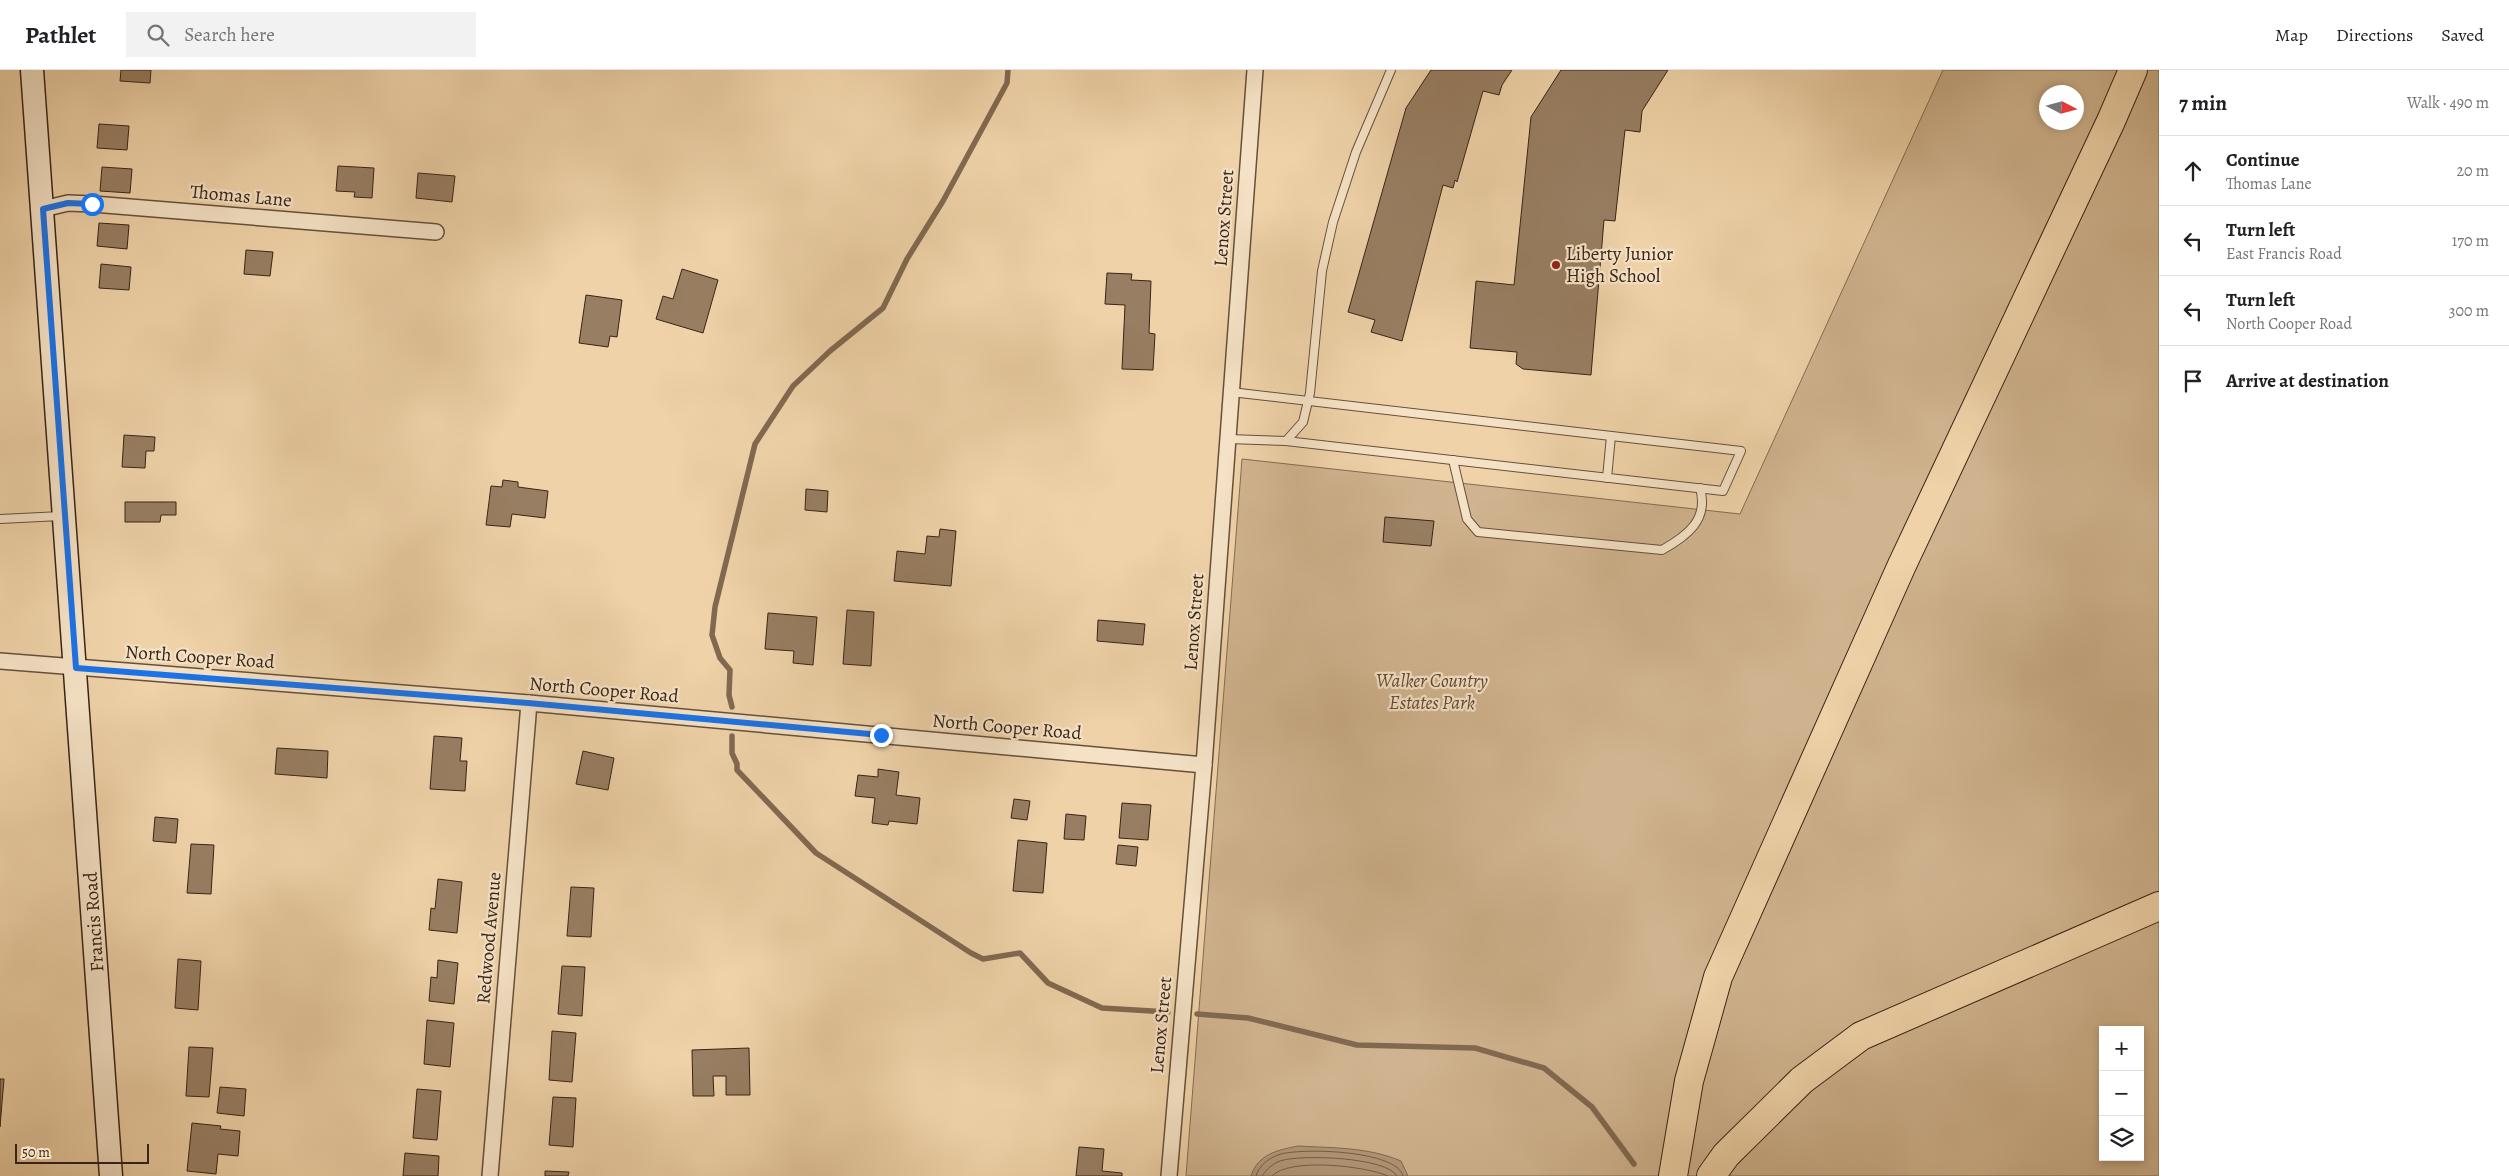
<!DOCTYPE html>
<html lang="en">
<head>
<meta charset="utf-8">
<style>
  body { margin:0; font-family:Alegreya,serif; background:#f2f2f2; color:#202124 }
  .controls { position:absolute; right:15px; bottom:15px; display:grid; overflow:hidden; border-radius:0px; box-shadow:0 2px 8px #0003 }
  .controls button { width:45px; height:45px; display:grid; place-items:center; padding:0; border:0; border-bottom:1px solid #e0e0e0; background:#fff; color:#202124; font:25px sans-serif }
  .compass { position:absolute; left:2039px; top:15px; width:45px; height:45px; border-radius:50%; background:#fff; box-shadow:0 2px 8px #0003; rotate:96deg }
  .scale { position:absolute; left:15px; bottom:12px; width:134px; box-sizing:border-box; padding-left:5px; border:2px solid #392417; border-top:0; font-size:14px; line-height:18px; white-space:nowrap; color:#392417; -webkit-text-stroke:4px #f5e2c6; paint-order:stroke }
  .stop { position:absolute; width:15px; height:15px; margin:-11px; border:4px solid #1a73e8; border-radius:50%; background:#fff }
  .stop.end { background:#1a73e8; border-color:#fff; box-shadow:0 1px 5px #0008 }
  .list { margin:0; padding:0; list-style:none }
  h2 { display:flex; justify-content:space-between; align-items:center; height:65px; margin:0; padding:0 20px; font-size:21px }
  h2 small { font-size:16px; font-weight:400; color:#757577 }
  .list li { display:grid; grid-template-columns:32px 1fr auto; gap:15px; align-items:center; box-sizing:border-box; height:70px; padding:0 20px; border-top:1px solid #e0e0e0 }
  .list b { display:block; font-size:19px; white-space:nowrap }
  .list p { margin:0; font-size:16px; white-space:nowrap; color:#757577 }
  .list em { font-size:16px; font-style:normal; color:#757577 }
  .icon { flex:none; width:28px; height:28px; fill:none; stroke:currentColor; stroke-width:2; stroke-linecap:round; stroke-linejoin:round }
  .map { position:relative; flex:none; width:2159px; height:1106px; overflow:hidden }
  header { display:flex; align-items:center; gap:30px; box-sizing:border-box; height:70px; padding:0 25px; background:#fff; border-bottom:1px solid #e0e0e0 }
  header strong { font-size:24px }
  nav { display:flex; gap:28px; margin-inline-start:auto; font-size:18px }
  .search { width:350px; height:45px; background:#f2f2f2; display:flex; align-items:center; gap:12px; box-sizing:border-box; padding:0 18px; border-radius:0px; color:#757577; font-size:19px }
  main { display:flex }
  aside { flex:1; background:#fff }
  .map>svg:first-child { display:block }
</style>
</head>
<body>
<header>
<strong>Pathlet</strong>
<div class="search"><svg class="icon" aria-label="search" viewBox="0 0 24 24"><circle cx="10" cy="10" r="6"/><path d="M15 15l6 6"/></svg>Search here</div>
<nav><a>Map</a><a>Directions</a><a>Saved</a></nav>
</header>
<main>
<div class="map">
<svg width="2159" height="1106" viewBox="0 0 2159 1106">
  <rect width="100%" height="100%" fill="#efd2a8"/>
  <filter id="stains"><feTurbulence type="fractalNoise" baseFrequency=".004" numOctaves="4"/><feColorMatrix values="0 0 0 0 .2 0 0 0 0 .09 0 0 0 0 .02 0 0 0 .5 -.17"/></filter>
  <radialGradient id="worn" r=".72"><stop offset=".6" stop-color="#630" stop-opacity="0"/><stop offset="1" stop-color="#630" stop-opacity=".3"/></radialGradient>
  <path fill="#d0b48f" stroke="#846c53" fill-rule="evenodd" d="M1943,0h216v1106h-973l56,-717 498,55zM2046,22h30v30h-30zM2103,960h37v127h-37z"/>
  <path fill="#b19777" stroke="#816951" d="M1298,1076c35,2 70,1 103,15l7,15h-157c7,-22 27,-26 47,-30z"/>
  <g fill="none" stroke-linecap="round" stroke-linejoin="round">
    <g stroke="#755e47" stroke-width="1">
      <path d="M1256,1106c3,-11 14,-19 25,-22 22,-6 116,-4 122,22"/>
      <path d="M1262,1106c5,-7 10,-12 18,-15 20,-7 107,-4 117,15"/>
      <path d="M1272,1106c17,-19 94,-10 116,0"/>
    </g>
    <g stroke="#816951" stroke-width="5.5">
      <polyline points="732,637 729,625 730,600 720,588 712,565 715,537 755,374 793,316 830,281 883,238 907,189 943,131 1007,13 1008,0"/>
      <polyline points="732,666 732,683 737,694 737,700 816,783 971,883 983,889 1020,883 1048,913 1102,938 1168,942"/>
      <polyline points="1197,944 1248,948 1357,975 1475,978 1544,998 1592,1037 1634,1094"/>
    </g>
  </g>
  <g fill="#987e62" stroke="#392417">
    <polygon points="121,0 151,0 150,13 120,11"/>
    <polygon points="1431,0 1512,0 1502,15 1499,25 1483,21 1457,112 1455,110 1453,118 1443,115 1402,271 1371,262 1375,250 1348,242 1406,38"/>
    <polygon points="1561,0 1668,0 1642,41 1640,62 1625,60 1615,151 1604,150 1591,305 1523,299 1516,294 1517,282 1470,278 1476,211 1514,215 1531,47"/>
    <polygon points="99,54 129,56 127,80 97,78"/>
    <polygon points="338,96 374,98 372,128 354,127 355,122 336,121"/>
    <polygon points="102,97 132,99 130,123 100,121"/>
    <polygon points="418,103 455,106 452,132 416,128"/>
    <polygon points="99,153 129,155 127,179 97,176"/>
    <polygon points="246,180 273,182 270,206 244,204"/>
    <polygon points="101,194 131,197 129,220 99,218"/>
    <polygon points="682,199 718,210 703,263 656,249 663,226 673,229"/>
    <polygon points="1107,203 1132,204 1131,210 1151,211 1149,263 1155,264 1153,300 1122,299 1125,235 1105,234"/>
    <polygon points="586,225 622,230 617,267 610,266 608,277 579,273"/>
    <polygon points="124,365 155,367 154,381 146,381 145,398 122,397"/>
    <polygon points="503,410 518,412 518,417 548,421 545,448 512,444 510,457 486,455 491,416 502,417"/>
    <polygon points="806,419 828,421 827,442 805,440"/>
    <polygon points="125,432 176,432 176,445 161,445 160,452 125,452"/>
    <polygon points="1385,447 1434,451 1431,476 1383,472"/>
    <polygon points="940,459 956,461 951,516 894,511 897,481 925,484 927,466 939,467"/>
    <polygon points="847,540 874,542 871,596 843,594"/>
    <polygon points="768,543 817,547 813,595 793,593 794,581 765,579"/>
    <polygon points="1098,550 1145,554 1143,575 1097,571"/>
    <polygon points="434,666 462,668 460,691 467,691 465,721 430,719"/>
    <polygon points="277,678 328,681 327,708 275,704"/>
    <polygon points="583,681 614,688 608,720 576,714"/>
    <polygon points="878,699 899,702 896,725 920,728 917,754 889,751 888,755 872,753 875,728 855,726 858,705 878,707"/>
    <polygon points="1014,729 1030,731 1027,750 1011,748"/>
    <polygon points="1122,733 1151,735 1148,770 1119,768"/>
    <polygon points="1066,744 1086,746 1084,770 1064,769"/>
    <polygon points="155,747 178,749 176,773 153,771"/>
    <polygon points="1018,770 1047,773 1043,823 1013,821"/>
    <polygon points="191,774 214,775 211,824 187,823"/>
    <polygon points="1118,775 1138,777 1136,796 1116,794"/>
    <polygon points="438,809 462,812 457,863 429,860 431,838 435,839"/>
    <polygon points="571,817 594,818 591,867 567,866"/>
    <polygon points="178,889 201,891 198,940 175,938"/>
    <polygon points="438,890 458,893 454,934 429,931 431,907 437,908"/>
    <polygon points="562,896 585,897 582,946 558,944"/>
    <polygon points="427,950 454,953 450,997 424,994"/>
    <polygon points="552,961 576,963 572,1012 549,1010"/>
    <polygon points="189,977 213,978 209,1027 186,1026"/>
    <polygon points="749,978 750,1025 726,1025 726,1006 713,1006 714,1026 693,1026 692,980"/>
    <polygon points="0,1009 4,1009 0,1057"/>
    <polygon points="220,1017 246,1019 244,1046 217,1043"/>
    <polygon points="417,1019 441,1021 437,1070 413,1068"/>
    <polygon points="553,1027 576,1028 573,1077 549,1075"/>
    <polygon points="192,1053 221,1056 220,1059 240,1061 238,1086 218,1084 216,1104 187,1101"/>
    <polygon points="1079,1077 1104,1079 1102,1101 1122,1103 1122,1106 1076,1106"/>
    <polygon points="405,1083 439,1086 438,1106 403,1106"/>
    <polygon points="545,1101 569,1102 568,1106 545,1106"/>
  </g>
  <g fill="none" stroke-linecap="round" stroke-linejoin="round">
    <defs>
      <g id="lane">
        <polyline points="1231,322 1741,381 1723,421 1286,371"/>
        <polyline points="1228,369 1286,371 1303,352 1310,323 1322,201 1333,152 1356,82 1391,0"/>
        <path d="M1453,390l14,59 11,13 184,18c25,-14 47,-30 38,-62"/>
        <polyline points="1607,408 1611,366"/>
        <polyline points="0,449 61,446"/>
      </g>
      <g id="street">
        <polyline points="43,139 68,133 93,134 436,162"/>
        <polyline points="0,591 529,633 1204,695"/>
        <polyline points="490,1106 529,633"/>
        <polyline points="1169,1106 1204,695 1255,0"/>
      </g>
      <polyline id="secondary" points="32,0 111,1106"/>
      <g id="highway">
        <polyline points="1673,1106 1689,1011 1718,907 1902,495 2111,51 2133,0"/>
        <polyline points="1711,1106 1726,1085 1802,1010 1861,966 2159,836"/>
      </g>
    </defs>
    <use href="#lane" stroke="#66503b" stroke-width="10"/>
    <use href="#street" stroke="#66503b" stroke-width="18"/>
    <use href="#secondary" stroke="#392417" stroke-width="25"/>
    <use href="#highway" stroke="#392417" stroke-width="30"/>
    <use href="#lane" stroke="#f5e2c6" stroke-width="8"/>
    <use href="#street" stroke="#f5e2c6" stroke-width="15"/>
    <use href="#secondary" stroke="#f5e2c6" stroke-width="22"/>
    <use href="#highway" stroke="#efd2a8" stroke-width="28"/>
  </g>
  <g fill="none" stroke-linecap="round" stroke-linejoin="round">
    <polyline stroke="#1a73e8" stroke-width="6" points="92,134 68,133 43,139 76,598 528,633 881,665"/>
  </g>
  <circle fill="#8f2418" stroke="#f5e2c6" stroke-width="2" cx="1556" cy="195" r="5"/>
  <g text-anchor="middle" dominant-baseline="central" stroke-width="4.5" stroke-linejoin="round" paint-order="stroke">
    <g font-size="19" fill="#392417" stroke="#f5e2c6">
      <text transform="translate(241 126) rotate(5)">Thomas Lane</text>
      <text transform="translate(1224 148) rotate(-86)">Lenox Street</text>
      <text transform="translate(1194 552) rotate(-86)">Lenox Street</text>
      <text transform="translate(200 587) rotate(4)">North Cooper Road</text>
      <text transform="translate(604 620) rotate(5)">North Cooper Road</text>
      <text transform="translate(1007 657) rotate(5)">North Cooper Road</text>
      <text transform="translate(94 852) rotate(-94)">Francis Road</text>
      <text transform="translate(489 868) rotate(-85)">Redwood Avenue</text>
      <text transform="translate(1161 955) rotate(-85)">Lenox Street</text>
    </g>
    <g font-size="19" fill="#392417" stroke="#f5e2c6" text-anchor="start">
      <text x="1566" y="184">Liberty Junior<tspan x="1566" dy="22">High School</tspan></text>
    </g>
    <g font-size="19" font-style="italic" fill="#5f4835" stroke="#f5e2c6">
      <text x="1432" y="611">Walker Country<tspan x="1432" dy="22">Estates Park</tspan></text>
    </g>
  </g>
  <rect width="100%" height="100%" filter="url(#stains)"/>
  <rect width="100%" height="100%" fill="url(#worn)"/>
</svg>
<div class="controls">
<button>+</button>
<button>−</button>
<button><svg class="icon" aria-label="layers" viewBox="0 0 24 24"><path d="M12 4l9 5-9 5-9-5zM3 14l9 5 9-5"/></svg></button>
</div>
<svg class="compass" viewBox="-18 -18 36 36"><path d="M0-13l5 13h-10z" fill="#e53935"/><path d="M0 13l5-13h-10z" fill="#757577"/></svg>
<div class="scale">50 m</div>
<div class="stop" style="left:92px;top:134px"></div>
<div class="stop end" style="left:881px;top:665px"></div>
</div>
<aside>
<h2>7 min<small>Walk · 490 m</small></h2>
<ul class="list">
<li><svg class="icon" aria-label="ahead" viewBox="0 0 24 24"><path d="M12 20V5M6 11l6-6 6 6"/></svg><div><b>Continue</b><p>Thomas Lane</p></div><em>20 m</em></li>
<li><svg class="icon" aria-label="left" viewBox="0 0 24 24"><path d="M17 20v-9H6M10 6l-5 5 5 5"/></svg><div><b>Turn left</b><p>East Francis Road</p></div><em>170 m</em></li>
<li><svg class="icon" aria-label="left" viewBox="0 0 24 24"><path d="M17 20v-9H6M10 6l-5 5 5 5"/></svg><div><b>Turn left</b><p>North Cooper Road</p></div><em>300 m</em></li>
<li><svg class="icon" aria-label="arrive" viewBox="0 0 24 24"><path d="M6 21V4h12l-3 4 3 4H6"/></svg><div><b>Arrive at destination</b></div></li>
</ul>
</aside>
</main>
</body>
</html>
